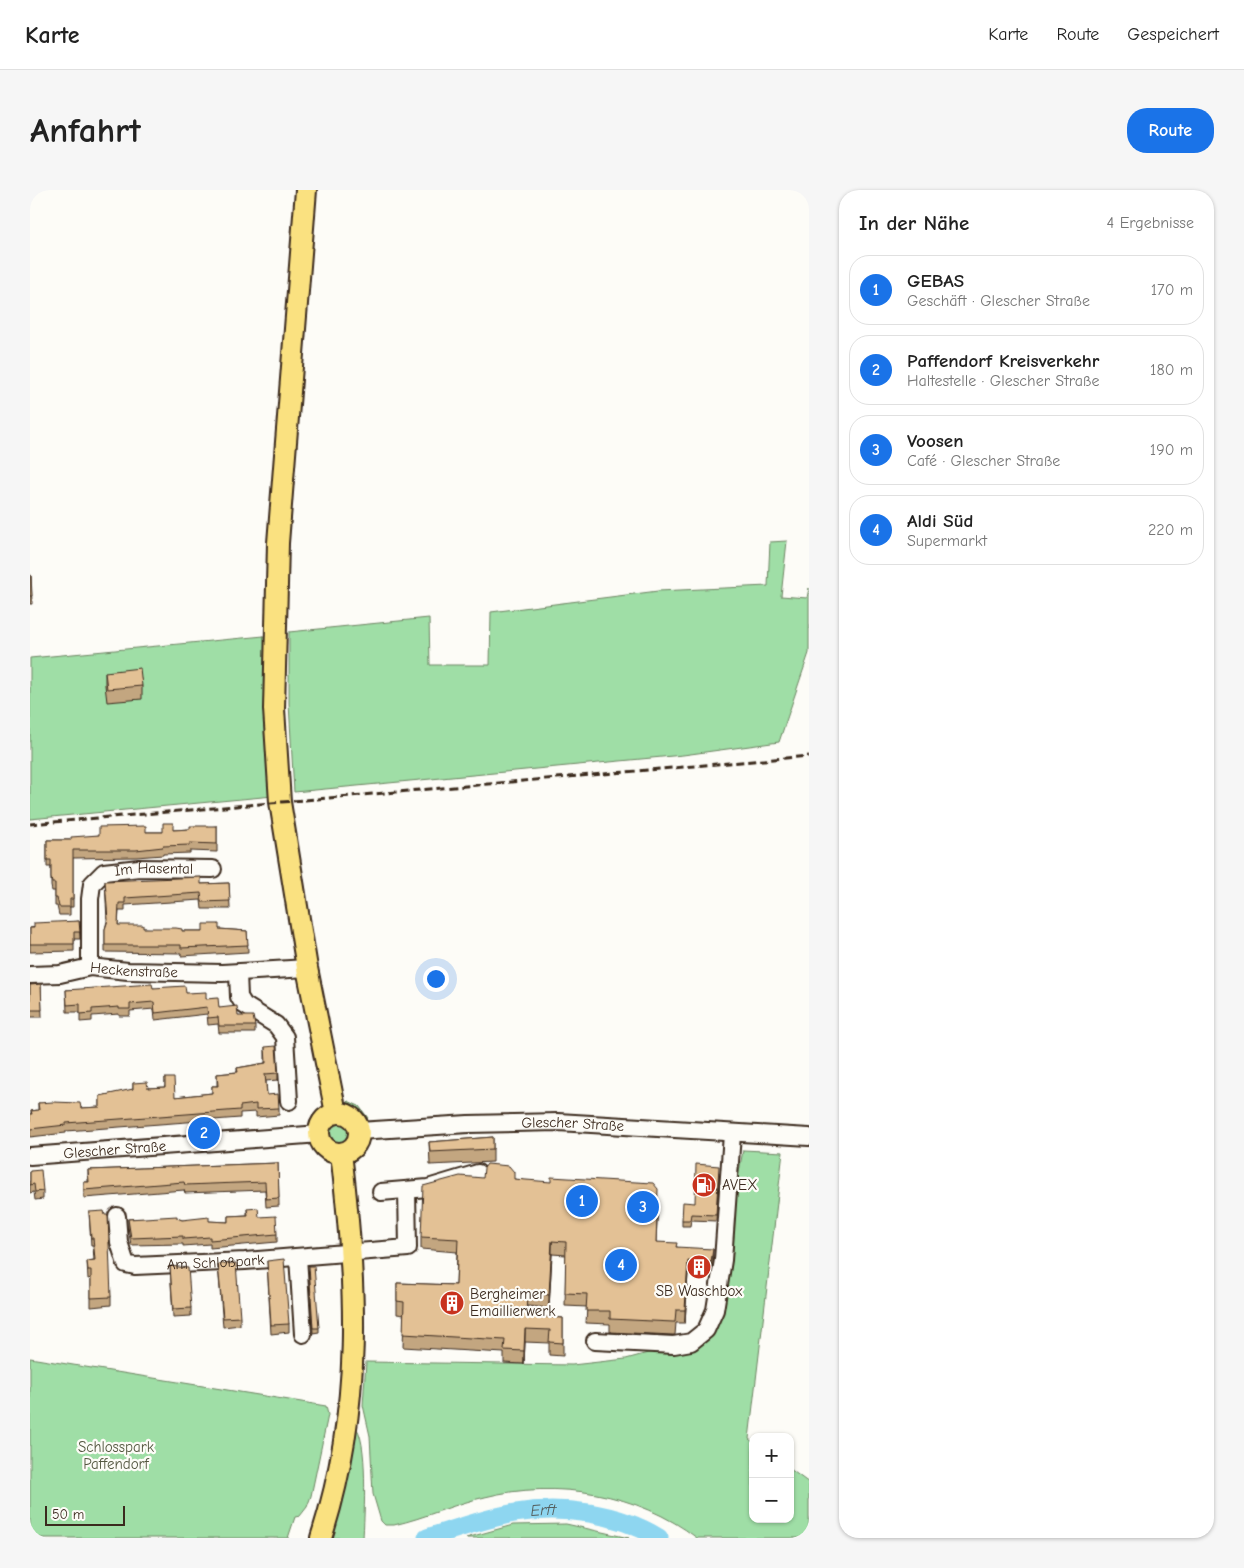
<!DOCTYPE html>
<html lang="de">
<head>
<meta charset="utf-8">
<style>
  body { margin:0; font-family:"Comic Neue",sans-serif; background:#f6f6f6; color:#222 }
  .controls { position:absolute; right:15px; bottom:15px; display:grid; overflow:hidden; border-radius:10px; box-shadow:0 1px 4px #0004 }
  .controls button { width:45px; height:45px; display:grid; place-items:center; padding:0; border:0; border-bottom:1px solid #e0e0e0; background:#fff; color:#222; font:25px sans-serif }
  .scale { position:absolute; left:15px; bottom:12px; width:80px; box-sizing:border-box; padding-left:5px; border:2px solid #3b2a1e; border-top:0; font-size:14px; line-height:18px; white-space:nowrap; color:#3b2a1e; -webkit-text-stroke:4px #fdfcf7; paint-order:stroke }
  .you { position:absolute; left:405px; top:788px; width:18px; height:18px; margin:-12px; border:4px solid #fff; border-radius:50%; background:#1a73e8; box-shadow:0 0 0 8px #1a73e833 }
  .badge { display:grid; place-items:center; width:32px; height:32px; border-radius:50%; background:#1a73e8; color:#fff; font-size:16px; font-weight:700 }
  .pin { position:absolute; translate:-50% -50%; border:2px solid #fff; box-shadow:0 1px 5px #0006 }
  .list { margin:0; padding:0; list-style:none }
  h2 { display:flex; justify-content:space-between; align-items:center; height:65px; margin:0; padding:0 20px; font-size:21px }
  h2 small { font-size:16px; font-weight:400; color:#767676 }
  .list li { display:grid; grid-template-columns:32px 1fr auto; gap:15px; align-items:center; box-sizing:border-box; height:70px; margin:0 10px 10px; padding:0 10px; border:1px solid #e0e0e0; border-radius:20px }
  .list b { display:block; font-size:19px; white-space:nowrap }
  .list p { margin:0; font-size:16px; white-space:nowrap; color:#767676 }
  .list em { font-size:16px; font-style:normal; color:#767676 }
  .map { position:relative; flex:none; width:779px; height:1348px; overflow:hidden; border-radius:20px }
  header { display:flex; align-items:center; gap:30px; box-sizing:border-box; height:70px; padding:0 25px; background:#fff; border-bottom:1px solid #e0e0e0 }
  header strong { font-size:24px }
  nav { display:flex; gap:28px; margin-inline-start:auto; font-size:18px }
  .intro { display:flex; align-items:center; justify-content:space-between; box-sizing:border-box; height:120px; padding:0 30px }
  h1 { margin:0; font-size:35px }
  .button { padding:12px 22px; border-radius:20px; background:#1a73e8; color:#fff; font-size:18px; font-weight:700 }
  main { display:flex; gap:30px; padding:0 30px }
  aside { flex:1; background:#fff; border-radius:20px; box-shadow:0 1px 4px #0004 }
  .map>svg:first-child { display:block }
</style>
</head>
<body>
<header>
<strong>Karte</strong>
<nav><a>Karte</a><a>Route</a><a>Gespeichert</a></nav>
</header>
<div class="intro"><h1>Anfahrt</h1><a class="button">Route</a></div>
<main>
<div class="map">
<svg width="779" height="1348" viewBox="0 0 779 1348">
  <rect width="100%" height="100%" fill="#fdfcf7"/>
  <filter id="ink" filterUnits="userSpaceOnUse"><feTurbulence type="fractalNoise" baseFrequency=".02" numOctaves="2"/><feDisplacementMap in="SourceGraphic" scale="10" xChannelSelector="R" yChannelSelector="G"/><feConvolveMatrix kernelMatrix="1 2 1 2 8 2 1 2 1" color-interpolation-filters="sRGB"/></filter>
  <g filter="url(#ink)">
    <g fill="#9fdea6" stroke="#6d8462">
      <polygon points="757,351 751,406 777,408 779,398 779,463 749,552 653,565 264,602 259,513 259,442 399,428 400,475 460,475 461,422 628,401 738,396 740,352"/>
      <polygon points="234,446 243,606 0,629 0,468"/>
      <path d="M318,911l11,5 9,12 -2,2c-7,-3 -16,-10 -21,-16z"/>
      <circle cx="309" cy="943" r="14"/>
      <path d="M713,960l40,2 -34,287 4,3v77h37v-50l19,14v55h-112c-58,-45 -141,-59 -212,-41 -31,7 -60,21 -91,28h-9l-4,-4 -8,-27 -3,-58 -7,-31 3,-43 206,3 54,-6 84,-23z"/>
      <polygon points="0,1168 296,1216 298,1225 281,1306 277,1317 270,1326 265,1327 258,1348 0,1348"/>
      <path d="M324,1236c15,8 10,94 9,112h-37z"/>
      <polygon points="536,1334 599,1348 436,1348 483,1335"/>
    </g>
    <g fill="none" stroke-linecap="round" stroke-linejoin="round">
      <path stroke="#8ed6f0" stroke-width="19" id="s1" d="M397,1348c29,-9 58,-20 88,-25 48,-8 103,0 144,25"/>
      <defs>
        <g id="minor">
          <path id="s2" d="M60,777v-68l2,-15 12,-12 35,-4 74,1"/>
          <polyline points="208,783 209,807 214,815 246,835 255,847 259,911"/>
          <path id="s3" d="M0,785l30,-1 30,-7 38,4 94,2 85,-5"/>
          <path id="s4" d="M329,941l109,-7 90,-2 251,15"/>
          <path id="s5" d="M0,966l290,-22"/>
          <polyline points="351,1002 398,998 448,983"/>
          <path id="s6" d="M87,1026l2,26 7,22 9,2 110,-5 163,-13 -1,-58"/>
          <polyline points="268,1067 273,1144"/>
          <polyline points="565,1151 644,1155 661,1152 676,1140 685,1120 693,1070 702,944"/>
        </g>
        <g id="major">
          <polyline points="276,0 248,353 244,519 250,612 277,778 306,923"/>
          <circle cx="309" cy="943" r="20"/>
          <path d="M291,1348c42,-131 36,-251 20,-385"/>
        </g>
      </defs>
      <use href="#minor" stroke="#3b2a1e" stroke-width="20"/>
      <use href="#major" stroke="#3b2a1e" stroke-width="24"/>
      <use href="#minor" stroke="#fdfcf7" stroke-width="16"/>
      <use href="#major" stroke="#fae180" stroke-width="20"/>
      <polyline stroke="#3b2a1e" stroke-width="3" stroke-dasharray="8 4" stroke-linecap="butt" points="0,634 779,566"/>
    </g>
    <g fill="#c3a680" stroke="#3b2a1e">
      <polygon points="0,385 1,385 2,414 0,414"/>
      <polygon points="75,482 112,496 112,509 77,512 75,495"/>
      <polygon points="187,636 187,662 160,661 160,663 133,664 133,665 106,667 43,668 43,717 40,717 40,725 29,725 27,716 25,716 25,701 22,701 21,696 21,677 17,677 17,650 41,650 69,645 116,642 133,642 143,640 160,639"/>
      <polygon points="75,691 171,694 199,693 200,719 172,719 171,710 95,715 95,721 89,721 88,735 113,738 152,741 173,741 189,739 217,741 218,762 151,766 151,763 75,762 75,739 77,731"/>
      <polygon points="49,731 50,749 44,749 44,761 0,762 0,738"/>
      <polygon points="11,794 12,827 0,827 0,795"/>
      <polygon points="123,798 156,803 176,809 189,818 208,826 225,836 225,843 189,843 188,834 178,835 177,824 125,830 124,819 100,821 100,826 89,826 89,824 62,826 62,831 50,832 50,822 37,822 36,800"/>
      <polygon points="235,857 248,883 248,890 236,891 237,905 249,918 249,925 226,927 226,922 210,923 210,928 36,941 36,943 0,947 0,924 1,924 1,921 8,920 8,913 51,918 70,917 70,906 103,900 103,893 118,898 135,897 135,888 145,907 182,903 182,896 187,896 187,884 207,882 207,878 235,873"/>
      <polygon points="463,947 463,972 400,975 399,952"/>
      <polygon points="248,973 249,1016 236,1017 235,1000 155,1003 154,1000 54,1008 54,992 58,992 58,980"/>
      <polygon points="0,981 13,1001 13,1009 5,1010 4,1002 0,1003"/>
      <polygon points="689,982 686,1031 661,1030 660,1036 652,1036 652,1030 665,1013"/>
      <polygon points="453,988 484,989 628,1011 626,1052 647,1057 683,1072 681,1084 658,1083 655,1133 646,1133 645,1145 643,1145 580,1142 580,1134 556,1133 557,1117 535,1116 536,1065 522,1064 519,1118 497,1116 496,1126 533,1128 533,1166 519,1165 519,1153 495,1152 494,1174 474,1173 474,1163 373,1157 374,1125 367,1124 367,1093 426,1095 427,1062 391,1059 391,1047"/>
      <polygon points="217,1019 229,1027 247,1044 247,1052 180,1058 180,1054 153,1056 153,1054 101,1055 98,1037 98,1029 147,1028 152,1030 198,1032 198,1026 217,1025"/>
      <polygon points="59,1022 81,1107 81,1115 61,1117 61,1088 58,1089 57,1071 64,1070 63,1056 61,1056"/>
      <polygon points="237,1071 259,1134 259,1142 241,1144"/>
      <polygon points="188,1074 210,1127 210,1135 193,1137"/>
      <polygon points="140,1076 161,1118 161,1126 143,1127"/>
      <polygon points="279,1080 289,1138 289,1142 283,1143"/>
    </g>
    <g fill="#9f8768" stroke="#3b2a1e">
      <polygon points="522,1051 522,1064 519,1118 519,1105"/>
      <polygon points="683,1059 683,1072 681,1084 681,1072"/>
      <polygon points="658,1071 658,1083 655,1133 655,1120"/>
      <polygon points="495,1139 495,1152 494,1174 494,1161"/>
    </g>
    <g fill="#e3c195" stroke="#3b2a1e">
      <polygon points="0,385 1,385 2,406 0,406"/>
      <polygon points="110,478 112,496 77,499 75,482"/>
      <polygon points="133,633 143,633 143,640 160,639 160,636 187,636 187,654 160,653 160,655 133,656 133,657 106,660 43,660 43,709 40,709 40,717 29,717 27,708 25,708 25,693 22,693 21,688 21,670 17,670 17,650 41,650 41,647 69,645 69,637 116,636 116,642 133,642"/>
      <polygon points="171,687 171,694 199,693 200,711 172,712 171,703 95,708 95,713 89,713 88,735 113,735 113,738 146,738 152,739 152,741 173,741 173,734 189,734 189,739 217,741 218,755 151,758 151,755 75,755 75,739 78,730 75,691"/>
      <polygon points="49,731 50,742 44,742 44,754 0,754 0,738 4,738 4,733"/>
      <polygon points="11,794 12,820 0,820 0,795"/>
      <polygon points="122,794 123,798 155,796 156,803 176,802 176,809 188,808 189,818 207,816 208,826 223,826 225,836 189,836 188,827 178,828 177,817 125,823 124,812 100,814 100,819 89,819 89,817 62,819 62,823 50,824 50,814 37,815 36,800"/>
      <polygon points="246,856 248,883 235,884 237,905 248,904 249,918 226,919 226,914 210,916 210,920 36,933 36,935 0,939 0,924 2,924 1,921 9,920 8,913 23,912 50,913 51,918 70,917 70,906 103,899 103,893 117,892 118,898 135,897 135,888 144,888 145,907 182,903 182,896 188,896 187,884 208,882 207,878 236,873 235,857"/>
      <polygon points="463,947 463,959 400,962 399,952"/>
      <polygon points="248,973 249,1008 236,1009 235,992 155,995 154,992 54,1000 54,992 59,992 58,980"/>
      <polygon points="457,974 479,976 484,982 484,989 521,992 521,987 623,993 628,999 626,1052 647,1053 646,1057 683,1059 681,1072 658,1071 655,1120 646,1120 645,1132 643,1132 580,1129 580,1121 556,1121 557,1104 535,1103 536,1052 522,1051 519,1105 497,1103 496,1126 533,1128 533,1153 519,1152 520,1140 495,1139 494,1161 474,1160 475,1150 373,1144 374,1112 367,1111 367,1093 426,1095 428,1049 391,1047 393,996 430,986 453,988 454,978"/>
      <polygon points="666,974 689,976 686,1025 661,1024 660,1030 652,1030 653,1012 665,1013"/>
      <polygon points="11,980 13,1001 5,1002 4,994 0,995 0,981"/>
      <polygon points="228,1018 229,1027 246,1026 247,1044 180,1050 180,1047 153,1049 153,1046 101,1048 98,1029 147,1026 147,1028 152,1030 179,1027 179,1031 198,1032 198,1026 218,1025 217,1019"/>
      <polygon points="74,1021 75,1025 78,1025 81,1107 61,1108 61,1080 58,1080 57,1071 65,1070 63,1048 61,1048 59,1022"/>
      <polygon points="254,1069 259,1134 241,1135 237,1071"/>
      <polygon points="206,1073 210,1127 193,1128 188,1074"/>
      <polygon points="140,1076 158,1078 161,1118 143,1119"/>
      <polygon points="279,1076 284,1076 289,1138 283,1138"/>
    </g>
  </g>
  <defs>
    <symbol id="fuel-disc" viewBox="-11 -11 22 22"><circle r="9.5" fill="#c8321e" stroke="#fdfcf7"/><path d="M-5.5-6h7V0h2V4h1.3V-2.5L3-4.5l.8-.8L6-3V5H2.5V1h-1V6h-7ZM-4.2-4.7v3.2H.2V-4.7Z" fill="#fff"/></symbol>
    <symbol id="building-disc" viewBox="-11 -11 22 22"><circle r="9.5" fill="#c8321e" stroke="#fdfcf7"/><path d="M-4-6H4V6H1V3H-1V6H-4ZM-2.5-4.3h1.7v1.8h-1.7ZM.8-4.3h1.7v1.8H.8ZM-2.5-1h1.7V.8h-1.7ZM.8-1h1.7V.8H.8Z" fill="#fff"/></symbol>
  </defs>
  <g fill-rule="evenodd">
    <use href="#fuel-disc" x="660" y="981" width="28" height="28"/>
    <use href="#building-disc" x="655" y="1063" width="28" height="28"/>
    <use href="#building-disc" x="408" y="1099" width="28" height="28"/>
  </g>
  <g text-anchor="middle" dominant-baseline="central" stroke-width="4.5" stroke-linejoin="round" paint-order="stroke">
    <g font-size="15" fill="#3b2a1e" stroke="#fdfcf7">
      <text stroke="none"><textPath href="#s2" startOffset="150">Im Hasental</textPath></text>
      <text stroke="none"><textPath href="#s3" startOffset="105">Heckenstraße</textPath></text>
      <text stroke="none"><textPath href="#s4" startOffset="214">Glescher Straße</textPath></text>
      <text stroke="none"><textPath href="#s5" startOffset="85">Glescher Straße</textPath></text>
      <text stroke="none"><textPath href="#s6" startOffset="139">Am Schloßpark</textPath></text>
    </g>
    <g font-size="15" fill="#3b2a1e" stroke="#fdfcf7" text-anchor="start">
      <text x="692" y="995">AVEX</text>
      <text x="669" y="1101" text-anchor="middle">SB Waschbox</text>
      <text x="440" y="1104">Bergheimer<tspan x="440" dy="17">Emaillierwerk</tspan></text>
    </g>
    <g font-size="15" fill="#545740" stroke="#fdfcf7">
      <text x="86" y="1257">Schlosspark<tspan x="86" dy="17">Paffendorf</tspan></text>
    </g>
    <g font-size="16" font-style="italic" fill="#545e5d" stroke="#fdfcf7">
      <text stroke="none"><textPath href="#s1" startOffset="120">Erft</textPath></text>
    </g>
  </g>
</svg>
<div class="controls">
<button>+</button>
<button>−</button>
</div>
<div class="scale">50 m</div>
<div class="you"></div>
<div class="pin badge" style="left:552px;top:1011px">1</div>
<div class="pin badge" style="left:174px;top:943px">2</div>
<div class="pin badge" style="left:613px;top:1017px">3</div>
<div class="pin badge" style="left:591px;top:1075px">4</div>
</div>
<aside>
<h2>In der Nähe<small>4 Ergebnisse</small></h2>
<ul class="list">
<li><span class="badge">1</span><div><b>GEBAS</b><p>Geschäft · Glescher Straße</p></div><em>170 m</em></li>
<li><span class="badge">2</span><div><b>Paffendorf Kreisverkehr</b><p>Haltestelle · Glescher Straße</p></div><em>180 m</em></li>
<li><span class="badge">3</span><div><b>Voosen</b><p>Café · Glescher Straße</p></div><em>190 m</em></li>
<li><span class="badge">4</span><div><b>Aldi Süd</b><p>Supermarkt</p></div><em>220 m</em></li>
</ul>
</aside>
</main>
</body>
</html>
